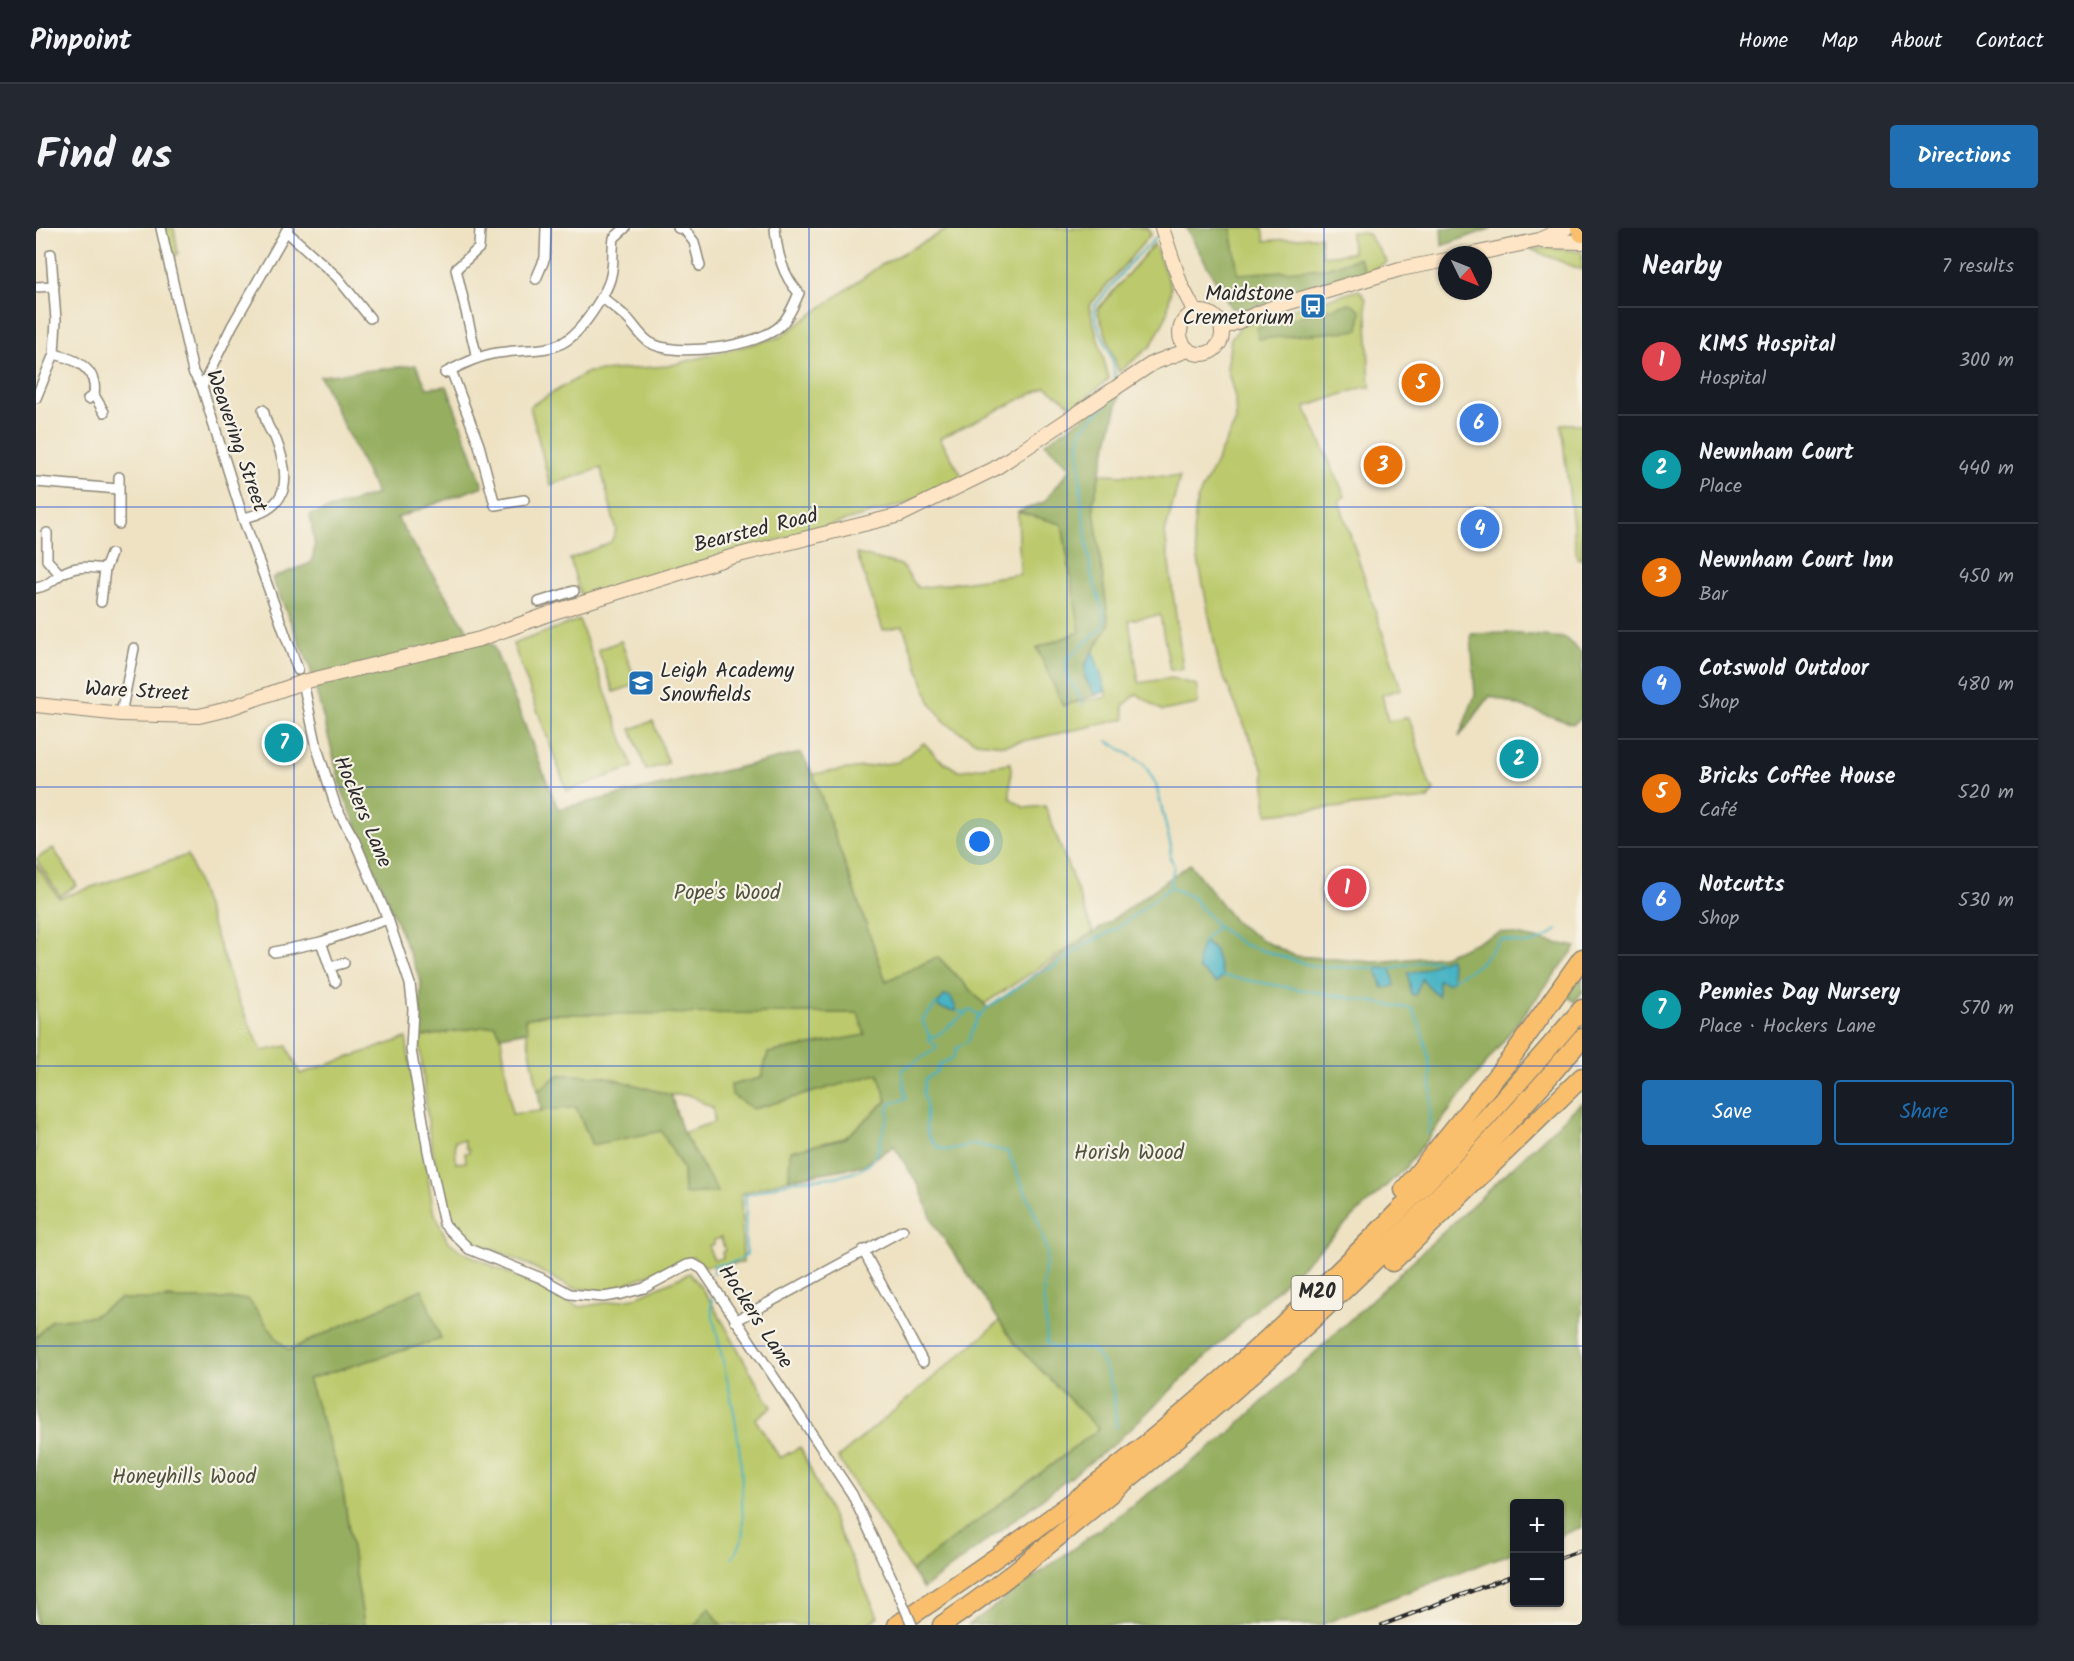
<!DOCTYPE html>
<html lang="en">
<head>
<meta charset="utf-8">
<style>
  body { margin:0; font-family:Kalam,sans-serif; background:#242831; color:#f1f3f6 }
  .controls { position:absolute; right:18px; bottom:18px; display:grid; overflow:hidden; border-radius:6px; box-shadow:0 2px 4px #0004 }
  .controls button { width:54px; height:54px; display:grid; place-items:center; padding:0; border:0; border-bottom:2px solid #363941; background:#171b24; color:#f1f3f6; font:30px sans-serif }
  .compass { position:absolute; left:1402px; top:18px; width:54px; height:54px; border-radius:50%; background:#171b24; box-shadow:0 2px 4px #0004; rotate:133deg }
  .you { position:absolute; left:944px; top:614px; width:21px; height:21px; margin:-15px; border:4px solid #fff; border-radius:50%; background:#1a73e8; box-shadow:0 0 0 9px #1a73e833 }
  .badge { display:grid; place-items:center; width:39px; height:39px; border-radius:50%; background:#1f6fb2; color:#fff; font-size:20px; font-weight:700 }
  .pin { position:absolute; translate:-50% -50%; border:3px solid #fff; box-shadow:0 2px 6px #0006 }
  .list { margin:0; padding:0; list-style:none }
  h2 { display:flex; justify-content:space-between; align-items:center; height:78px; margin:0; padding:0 24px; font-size:26px }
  h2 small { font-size:20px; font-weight:400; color:#9ea1a6 }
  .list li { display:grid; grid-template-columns:39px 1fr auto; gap:18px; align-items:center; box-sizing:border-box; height:108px; padding:0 24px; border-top:2px solid #363941 }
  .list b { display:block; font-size:22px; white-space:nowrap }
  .list p { margin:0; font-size:20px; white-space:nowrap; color:#9ea1a6 }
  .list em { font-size:20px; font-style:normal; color:#9ea1a6 }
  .actions { display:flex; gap:12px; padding:18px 24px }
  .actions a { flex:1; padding:14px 0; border:2px solid #1f6fb2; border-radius:6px; text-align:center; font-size:21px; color:#1f6fb2 }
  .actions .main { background:#1f6fb2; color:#fff }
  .map { position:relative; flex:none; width:1546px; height:1397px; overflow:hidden; border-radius:6px }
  header { display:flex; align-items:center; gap:36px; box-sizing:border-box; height:84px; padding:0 30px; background:#171b24; border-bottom:2px solid #363941 }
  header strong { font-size:28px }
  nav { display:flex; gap:33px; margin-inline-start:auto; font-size:21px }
  .intro { display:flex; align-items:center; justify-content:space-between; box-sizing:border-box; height:144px; padding:0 36px }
  h1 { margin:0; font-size:42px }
  .button { padding:15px 27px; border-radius:6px; background:#1f6fb2; color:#fff; font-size:21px; font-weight:700 }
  main { display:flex; gap:36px; padding:0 36px }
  aside { flex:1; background:#171b24; border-radius:6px; box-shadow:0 2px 4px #0004 }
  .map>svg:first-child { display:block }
</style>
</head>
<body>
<header>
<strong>Pinpoint</strong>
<nav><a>Home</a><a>Map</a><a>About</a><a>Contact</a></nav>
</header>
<div class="intro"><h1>Find us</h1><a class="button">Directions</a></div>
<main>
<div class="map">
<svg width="1546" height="1397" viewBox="0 0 1546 1397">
  <rect width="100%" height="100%" fill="#f7f3e8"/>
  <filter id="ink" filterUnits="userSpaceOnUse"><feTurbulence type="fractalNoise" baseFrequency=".0167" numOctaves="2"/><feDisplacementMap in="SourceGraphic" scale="12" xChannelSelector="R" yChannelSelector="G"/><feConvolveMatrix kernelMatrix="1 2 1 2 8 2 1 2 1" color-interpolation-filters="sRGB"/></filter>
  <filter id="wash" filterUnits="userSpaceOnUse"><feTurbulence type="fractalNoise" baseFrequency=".008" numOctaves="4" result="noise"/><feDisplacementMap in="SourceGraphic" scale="24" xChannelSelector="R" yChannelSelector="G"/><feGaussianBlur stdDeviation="1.35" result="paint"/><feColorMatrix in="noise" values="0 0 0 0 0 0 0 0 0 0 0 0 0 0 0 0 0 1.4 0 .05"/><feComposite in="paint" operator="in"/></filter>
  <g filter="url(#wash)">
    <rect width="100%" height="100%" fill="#eee2c3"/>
    <g fill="#bcca6d" stroke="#747a4c" stroke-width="1.5" fill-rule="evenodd">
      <polygon points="128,0 138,0 142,26 134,31"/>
      <polygon points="914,0 1111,0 1115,6 1053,78 1073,151 1038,179 1010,159 904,210 927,250 868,276 545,369 534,331 575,314 580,302 565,240 514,257 494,178 552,144 632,138 744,109 845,37"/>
      <polygon points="1195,0 1227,0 1229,13 1284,8 1286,28 1316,25 1315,4 1332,6 1351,34 1330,45 1202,47"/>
      <polygon points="1118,16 1135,59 1131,87 1115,118 1083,144 1061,82"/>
      <polygon points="1516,20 1546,24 1546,42 1494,21"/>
      <polygon points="1323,62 1330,71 1334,160 1328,159 1269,179 1309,268 1303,273 1365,461 1346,467 1352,493 1373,489 1393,555 1398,562 1392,571 1231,586 1228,543 1183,438 1157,306 1161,272 1200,193 1199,169 1191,141 1195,110 1207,97 1226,89"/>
      <polygon points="1525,196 1546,196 1546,331 1541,330"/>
      <polygon points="1064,246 1144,249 1129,305 1147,441 1134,442 1124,387 1093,392 1103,455 1135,450 1161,457 1162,476 1126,483 1101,466 1087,478 1089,491 969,517 940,514 910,495 895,476 867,398 847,402 821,326 865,337 882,360 984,346 982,284 1026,296 1044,404 1001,420 1027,477 1071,469 1057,423 1073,397 1057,274"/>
      <polygon points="543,392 597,539 531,563 477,416"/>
      <polygon points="585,413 601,456 578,464 562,422"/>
      <polygon points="617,493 632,535 610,542 595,501"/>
      <polygon points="888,515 902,530 922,543 975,535 974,570 989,580 1009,578 1057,704 948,776 902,729 850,753 777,546 862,534"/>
      <polygon points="17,620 41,657 24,668 0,631"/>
      <path d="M152,627l49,142 25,54 25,-5 13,28 106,-36 27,171 14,31 14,11 119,56 54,-9 56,-25c33,40 52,91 82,134l-17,12 25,39 20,-11 78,170 -13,8h-144l-12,-17 -14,17h-331l-23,-146 -33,-100 133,-40 -20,-49 -132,60 -11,-10 -106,-43 -79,19 -57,78v-530l23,34z"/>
      <path d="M822,784l8,23 -98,18 -7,25 -30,7 23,24 124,-36 9,27 -42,38 -55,13 -1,28 -48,15 2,69 -40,3 -10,-9 -86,34 -35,-3 -43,-23 -56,-24 -23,-24 -8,-17 -13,-69 -10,-94 76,-12 6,11 11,78 64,-7 16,38 69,-14 22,38 1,25 34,-2 -35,-59 31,-11 -1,-14 -24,-13h-18l-68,-19 -45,-1 -20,16 -14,-72 22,-5zM428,912l2,8 3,1v3l-4,1 1,9 -10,1 -1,-22zM685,1010l4,13 -3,1 1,6 -9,2 -6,-14 6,-2v-4z"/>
      <polygon points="964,1093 979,1116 1063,1201 875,1343 802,1230"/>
    </g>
    <g fill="#95ae60" stroke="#606c46" stroke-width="1.5">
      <polygon points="1150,0 1195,0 1202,46 1290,40 1323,30 1330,45 1212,81 1195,80"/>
      <polygon points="1405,0 1456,0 1406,18"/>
      <polygon points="1315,75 1325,82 1323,102 1223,111 1220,100"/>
      <polygon points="380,137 391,160 411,158 447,258 361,290 434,406 457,417 522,581 765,525 777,546 850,753 902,729 952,780 1154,636 1199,694 1226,712 1259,728 1339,734 1407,728 1465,704 1540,719 1369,940 1078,1216 887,1361 875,1343 1063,1201 979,1116 898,996 883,958 858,918 828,937 753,951 754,923 809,910 851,873 842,846 717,881 696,867 695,857 725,850 732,825 829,807 822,785 510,786 489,791 492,803 465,808 459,797 383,809 385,753 307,565 274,439 236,350 275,335 279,319 274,287 341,266 284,148"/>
      <polygon points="1084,165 1057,274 1073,397 1049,437 1049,451 1060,467 1027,478 1001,420 1044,404 1026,296 982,284 1008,274 1035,240 1009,215"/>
      <polygon points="1471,405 1529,410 1546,425 1546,490 1537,496 1454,468 1423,509 1439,467 1435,406"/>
      <polygon points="1546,745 1546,764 1539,774 1531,768"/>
      <polygon points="522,847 567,848 635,867 647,905 682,964 648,966 647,941 625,903 556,917 540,879 505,883 502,863"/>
      <polygon points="1546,874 1546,1299 1524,1308 1524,1276 1478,1276 1478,1324 1284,1397 933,1397 1188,1210"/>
      <polygon points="386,1061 405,1111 272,1151 305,1251 328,1397 0,1397 0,1109 16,1092 57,1088 84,1071 212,1071 242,1112 253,1122"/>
      <polygon points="673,1379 685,1397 659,1397"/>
    </g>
    <g fill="#47b3c4" stroke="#396f78" stroke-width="1.5">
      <path d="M1057,423l13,40 -10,4c-13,-19 -16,-23 -3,-44z"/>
      <polygon points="1167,714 1178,721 1187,748 1181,755 1163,741 1162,729"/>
      <path d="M1414,730l3,21 -5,4 -10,-3v16l-16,-17 -7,16 -4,-1 -3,-21c23,-2 23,-11 42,-15z"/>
      <polygon points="1340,740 1355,740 1359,758 1347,760"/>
      <polygon points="909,767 915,769 921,783 904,780 901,776"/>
    </g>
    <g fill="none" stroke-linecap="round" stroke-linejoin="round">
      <g stroke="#47b3c4" stroke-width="2">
        <path d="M1078,152c4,-25 -19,-47 -20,-73l35,-43 29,-28"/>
        <polyline points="1048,477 1031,446 1030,432 1066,400 1069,390 1055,345 1045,269 1043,216 1046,201 1076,170"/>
        <path d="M1072,513l36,23 12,20 15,63 -1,10 4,9 -4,21 -52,41 -32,16 -32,23 -14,5 -54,37 -9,9 -9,23 -11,7 -4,10 -13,6 -3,7 -12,9 -2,15 3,8v24l3,10 9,10 9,3 28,-6 33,8 30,69 9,31 -4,34 4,57 9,5 36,1c21,22 23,50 24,79"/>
        <polyline points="1134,659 1156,669 1181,698 1206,716 1280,739 1340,740"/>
        <polyline points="1167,714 1181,698"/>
        <polyline points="1355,740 1395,732 1402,733"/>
        <path d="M1187,748l190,33c20,46 21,76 15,125"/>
        <path d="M1417,751l25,-14 23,-26c28,8 33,7 56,-9"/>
        <polyline points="921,783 929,785"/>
        <polyline points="895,809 900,808 934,782 944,787"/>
        <path d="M677,1047l1,-10c12,-1 24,-2 33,-11 -5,-20 1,-38 -2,-59 18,-3 36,-13 54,-15 21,-2 58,-1 74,-20 10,-11 6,-30 16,-43l-1,-8 3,-6 15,-4 -4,-29 34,-21 1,-3 -8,-6 1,-3 -8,-17 15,-16"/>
        <path d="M676,1068l-1,11c13,63 32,125 31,190 0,21 6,44 -10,61"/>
      </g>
    </g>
  </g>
  <g filter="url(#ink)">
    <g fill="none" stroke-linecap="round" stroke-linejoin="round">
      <defs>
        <g id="street">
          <polyline points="125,0 157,144 166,159 207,290 262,442"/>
          <polyline points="642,0 648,1 658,14 664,38"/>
          <polyline points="250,3 301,49 334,90"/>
          <polyline points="500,51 509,30 510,0"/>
          <polyline points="0,59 18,58"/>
          <path d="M566,69c8,7 17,14 25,21 7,7 13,18 22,24 25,17 112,4 132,-17 9,-9 13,-21 18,-32 -17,-18 -22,-41 -24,-65"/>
          <path d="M18,126c22,5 44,15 40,41l-6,4"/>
          <polyline points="441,130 420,41 443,20 444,0"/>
          <polyline points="415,142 443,217 459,277 488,272"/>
          <path d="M409,145c16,-8 33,-17 52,-20 51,-7 66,5 98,-45 6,-9 14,-21 16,-33 3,-11 1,-25 3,-37l11,-10"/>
          <polyline points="166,159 196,98 252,0"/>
          <polyline points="58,167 68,184"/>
          <polyline points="0,170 18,126 20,92 15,26"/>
          <polyline points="83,249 83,296"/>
          <polyline points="0,254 82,261"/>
          <path d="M207,290c46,-9 49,-38 33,-78 -1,-5 -5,-7 -7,-12 -3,-5 -4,-12 -6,-18"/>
          <polyline points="11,305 11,332 24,346"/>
          <path d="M0,360c12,-2 16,-8 25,-14 14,-9 28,-7 44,-5"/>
          <polyline points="65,374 69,341 75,326"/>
          <polyline points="503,374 538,363"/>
          <polyline points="267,454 281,520 300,579 318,611 352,691 374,756 377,781 375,822 392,923 408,996 433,1021 505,1050 534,1066 567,1069 586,1066 608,1060 651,1037 657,1036 666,1041 816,1266 859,1357"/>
          <polyline points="85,486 98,420"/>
          <polyline points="285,714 299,754"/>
          <polyline points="238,724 285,714 352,691"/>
          <polyline points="294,739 308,735"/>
          <polyline points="827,1022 887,1134"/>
          <polyline points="699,1093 867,1002"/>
        </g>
        <g id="secondary">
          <polyline points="1126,0 1145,57 1159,84"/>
          <polyline points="1506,13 1546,14"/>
          <polyline points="1433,27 1503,12 1530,0"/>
          <circle cx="1165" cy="105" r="21"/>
          <polyline points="1186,100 1238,79 1364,41 1411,32"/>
          <polyline points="0,477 85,486 163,488 188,482 267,454 444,411 521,383 695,329 864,287 958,241 1117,135 1152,122"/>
        </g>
        <g id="highway">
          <polyline points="1544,0 1546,5"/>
          <polyline points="1368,962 1475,830 1546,730"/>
          <polyline points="1356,1034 1546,849"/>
          <path d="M861,1397c63,-42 126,-85 186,-131 185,-142 349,-308 499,-485"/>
          <path d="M906,1397c61,-41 118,-90 175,-137 169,-136 325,-284 465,-450"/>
        </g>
      </defs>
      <use href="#street" stroke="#8c8677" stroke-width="12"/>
      <use href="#secondary" stroke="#8c8677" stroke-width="16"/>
      <use href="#highway" stroke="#8c8677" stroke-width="21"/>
      <use href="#street" stroke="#fff" stroke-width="9"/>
      <use href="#secondary" stroke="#fde5c5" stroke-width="14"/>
      <use href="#highway" stroke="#f9bf6d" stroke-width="18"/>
      <defs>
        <g id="rail">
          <polyline points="1524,1330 1546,1322"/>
          <polyline points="1346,1397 1478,1347"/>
        </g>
      </defs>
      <use href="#rail" stroke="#2b2b2b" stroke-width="4.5"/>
      <use href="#rail" stroke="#f7f3e8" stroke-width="2" stroke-dasharray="7" stroke-linecap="butt"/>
      <defs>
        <polyline id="street-bridge" points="859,1357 876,1397"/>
      </defs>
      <use href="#street-bridge" stroke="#8c8677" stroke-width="12" stroke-linecap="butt"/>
      <use href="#street-bridge" stroke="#fff" stroke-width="9"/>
    </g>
  </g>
  <path fill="none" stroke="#1d4ed8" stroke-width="1.5" stroke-opacity="0.55" d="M258,0v1397M515,0v1397M773,0v1397M1031,0v1397M1288,0v1397M0,279h1546M0,559h1546M0,838h1546M0,1118h1546"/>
  <defs>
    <symbol id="bus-square" viewBox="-11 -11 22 22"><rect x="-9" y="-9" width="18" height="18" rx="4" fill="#1f6fb2" stroke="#f7f3e8"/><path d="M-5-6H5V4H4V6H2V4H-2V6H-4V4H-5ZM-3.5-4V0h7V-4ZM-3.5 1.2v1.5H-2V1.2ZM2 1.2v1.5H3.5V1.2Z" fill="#fff"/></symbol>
    <symbol id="school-square" viewBox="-11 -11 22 22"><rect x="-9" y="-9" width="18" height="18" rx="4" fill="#1f6fb2" stroke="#f7f3e8"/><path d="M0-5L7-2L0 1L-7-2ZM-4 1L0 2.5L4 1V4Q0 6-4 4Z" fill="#fff"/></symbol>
  </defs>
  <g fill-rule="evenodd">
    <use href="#bus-square" x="1262" y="63" width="30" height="30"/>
    <use href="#school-square" x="590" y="440" width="30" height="30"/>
  </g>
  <g text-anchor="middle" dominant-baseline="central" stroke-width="4.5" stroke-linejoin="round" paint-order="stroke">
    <rect fill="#f7f3e8" stroke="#686764" stroke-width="1.5" x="1255.5" y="1048" width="51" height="34" rx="4.5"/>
    <g font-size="20" font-weight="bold" fill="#2b2b2b">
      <text x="1281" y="1065">M20</text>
    </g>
    <g font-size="21" fill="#2b2b2b" stroke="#f7f3e8" text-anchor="end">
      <text x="1258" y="66">Maidstone<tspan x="1258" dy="24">Cremetorium</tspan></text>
      <text x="624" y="443" text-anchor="start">Leigh Academy<tspan x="624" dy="24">Snowfields</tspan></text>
    </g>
    <g font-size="21" fill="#2b2b2b" stroke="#f7f3e8">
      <text transform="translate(200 213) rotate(71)">Weavering Street</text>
      <text transform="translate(720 303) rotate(-14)">Bearsted Road</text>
      <text transform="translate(101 464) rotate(3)">Ware Street</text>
      <text transform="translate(326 584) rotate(67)">Hockers Lane</text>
      <text transform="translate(719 1089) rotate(57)">Hockers Lane</text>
    </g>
    <g font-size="21" fill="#4f533c" stroke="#f7f3e8">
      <text x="691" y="665">Pope's Wood</text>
      <text x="1093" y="925">Horish Wood</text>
      <text x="148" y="1249">Honeyhills Wood</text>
    </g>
  </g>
</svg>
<div class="controls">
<button>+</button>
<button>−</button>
</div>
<svg class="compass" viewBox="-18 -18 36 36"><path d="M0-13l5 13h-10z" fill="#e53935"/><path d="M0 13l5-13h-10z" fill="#9ea1a6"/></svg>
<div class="you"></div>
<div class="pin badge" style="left:1311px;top:660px;background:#e0444e">1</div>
<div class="pin badge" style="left:1483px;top:531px;background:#0f9aa8">2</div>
<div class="pin badge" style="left:1347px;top:237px;background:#e8710a">3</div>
<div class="pin badge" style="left:1444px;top:301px;background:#3f7fe0">4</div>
<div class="pin badge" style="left:1385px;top:155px;background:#e8710a">5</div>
<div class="pin badge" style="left:1443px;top:195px;background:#3f7fe0">6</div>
<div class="pin badge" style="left:248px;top:515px;background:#0f9aa8">7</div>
</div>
<aside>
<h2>Nearby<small>7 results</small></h2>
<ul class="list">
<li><span class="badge" style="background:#e0444e">1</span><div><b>KIMS Hospital</b><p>Hospital</p></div><em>300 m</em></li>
<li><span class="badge" style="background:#0f9aa8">2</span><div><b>Newnham Court</b><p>Place</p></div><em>440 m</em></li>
<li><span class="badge" style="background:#e8710a">3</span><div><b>Newnham Court Inn</b><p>Bar</p></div><em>450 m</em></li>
<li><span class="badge" style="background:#3f7fe0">4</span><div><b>Cotswold Outdoor</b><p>Shop</p></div><em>480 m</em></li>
<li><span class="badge" style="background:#e8710a">5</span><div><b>Bricks Coffee House</b><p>Café</p></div><em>520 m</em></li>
<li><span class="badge" style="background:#3f7fe0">6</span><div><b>Notcutts</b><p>Shop</p></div><em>530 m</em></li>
<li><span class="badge" style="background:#0f9aa8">7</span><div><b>Pennies Day Nursery</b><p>Place · Hockers Lane</p></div><em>570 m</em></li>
</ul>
<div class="actions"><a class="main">Save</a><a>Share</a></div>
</aside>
</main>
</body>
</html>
